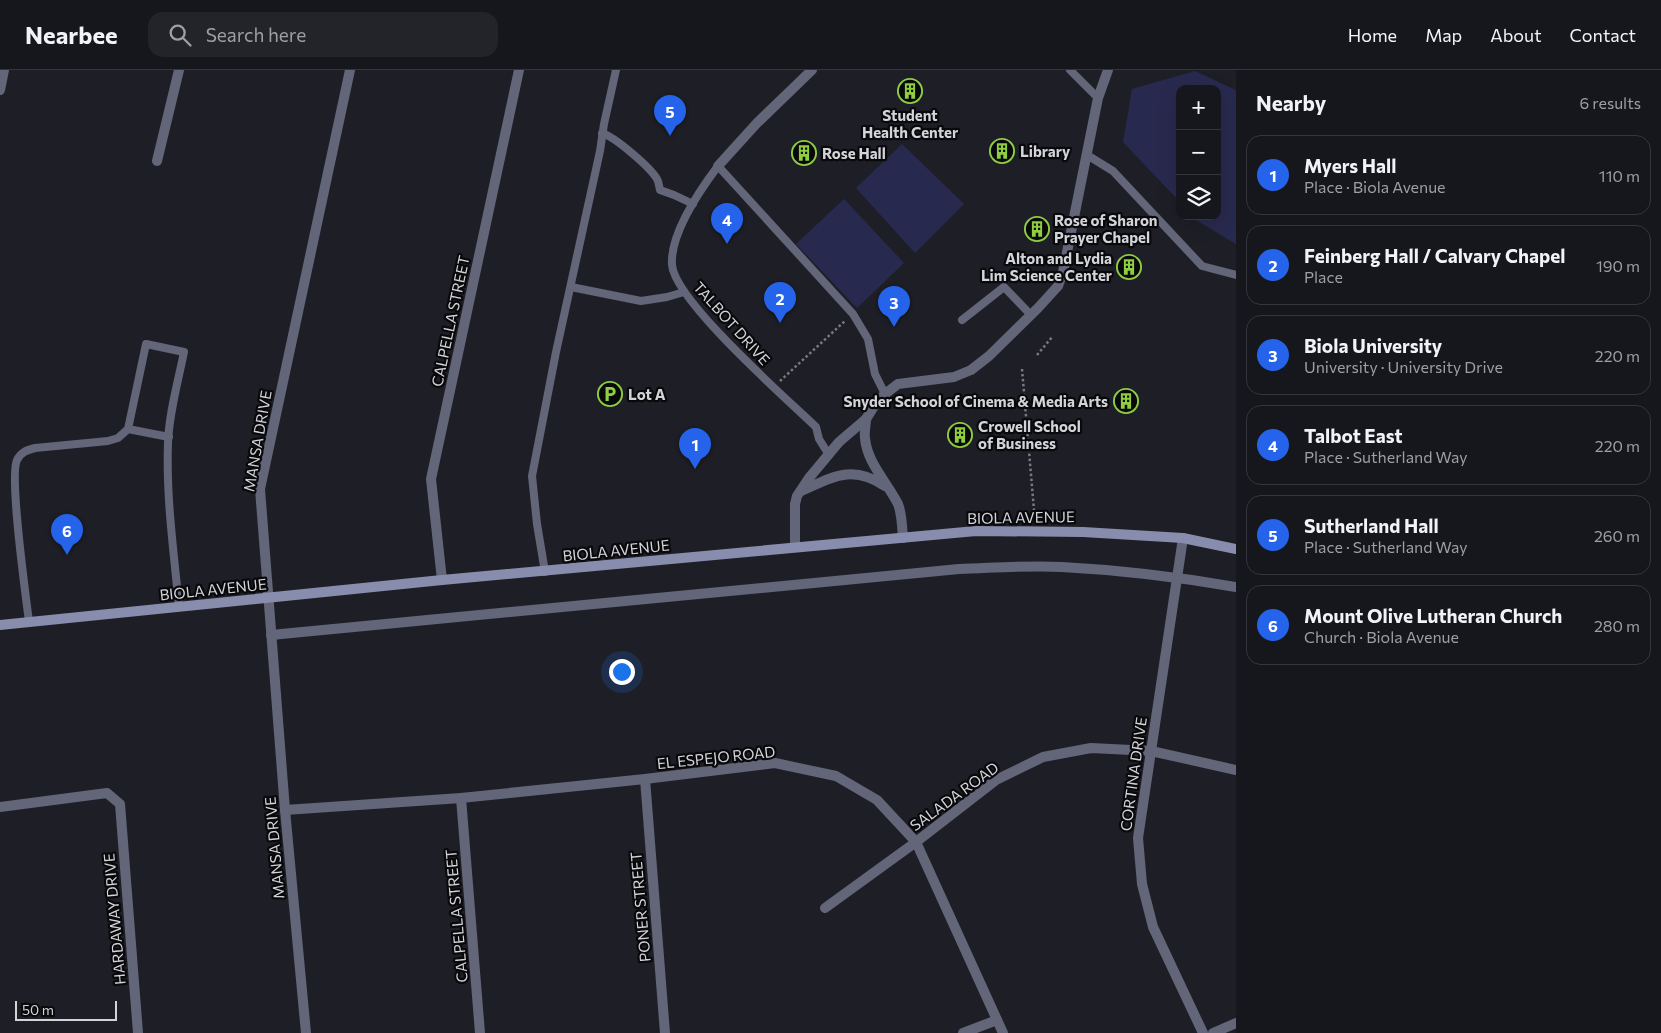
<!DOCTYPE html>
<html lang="en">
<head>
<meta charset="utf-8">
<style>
  body { margin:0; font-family:Commissioner,sans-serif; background:#232429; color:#f1f3f6 }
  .controls { position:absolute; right:15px; top:15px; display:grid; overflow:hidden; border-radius:10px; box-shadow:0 5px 20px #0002 }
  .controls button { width:45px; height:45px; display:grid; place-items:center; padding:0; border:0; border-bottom:1px solid #35363b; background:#16171c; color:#f1f3f6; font:25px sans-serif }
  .scale { position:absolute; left:15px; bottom:12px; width:102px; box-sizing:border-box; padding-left:5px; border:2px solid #d3d4d9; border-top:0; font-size:14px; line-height:18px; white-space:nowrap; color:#d3d4d9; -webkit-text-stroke:4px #09090c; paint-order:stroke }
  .you { position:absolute; left:621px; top:601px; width:18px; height:18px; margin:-12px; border:4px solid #fff; border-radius:50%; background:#1a73e8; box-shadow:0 0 0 8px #1a73e833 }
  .badge { display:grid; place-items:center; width:32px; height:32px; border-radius:50%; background:#2563eb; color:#fff; font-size:16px; font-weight:700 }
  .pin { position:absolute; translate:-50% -41px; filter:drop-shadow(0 1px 2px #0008) }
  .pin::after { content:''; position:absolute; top:26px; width:18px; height:15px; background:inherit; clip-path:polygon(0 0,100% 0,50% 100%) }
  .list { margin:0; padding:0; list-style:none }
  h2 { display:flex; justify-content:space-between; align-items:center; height:65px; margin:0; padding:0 20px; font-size:21px }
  h2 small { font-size:16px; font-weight:400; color:#9e9fa3 }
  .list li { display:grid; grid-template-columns:32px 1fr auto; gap:15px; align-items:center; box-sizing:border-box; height:80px; margin:0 10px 10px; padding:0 10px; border:1px solid #35363b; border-radius:15px }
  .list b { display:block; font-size:19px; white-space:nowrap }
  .list p { margin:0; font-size:16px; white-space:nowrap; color:#9e9fa3 }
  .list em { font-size:16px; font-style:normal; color:#9e9fa3 }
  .icon { flex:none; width:28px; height:28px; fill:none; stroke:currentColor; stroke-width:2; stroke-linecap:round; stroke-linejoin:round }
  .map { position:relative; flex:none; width:1236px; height:963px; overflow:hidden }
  header { display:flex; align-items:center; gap:30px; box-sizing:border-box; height:70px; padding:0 25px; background:#16171c; border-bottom:1px solid #35363b }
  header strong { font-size:24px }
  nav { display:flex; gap:28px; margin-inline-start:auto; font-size:18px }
  .search { width:350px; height:45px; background:#232429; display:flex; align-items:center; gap:12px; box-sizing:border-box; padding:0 18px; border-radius:15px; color:#9e9fa3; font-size:19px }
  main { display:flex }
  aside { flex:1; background:#16171c }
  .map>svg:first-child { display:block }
</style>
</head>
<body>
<header>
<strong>Nearbee</strong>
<div class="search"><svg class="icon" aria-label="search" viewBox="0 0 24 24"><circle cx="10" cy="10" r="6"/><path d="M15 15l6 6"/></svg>Search here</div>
<nav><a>Home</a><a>Map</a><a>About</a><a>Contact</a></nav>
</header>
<main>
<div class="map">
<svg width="1236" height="963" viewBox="0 0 1236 963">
  <rect width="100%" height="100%" fill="#1e1f26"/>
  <g fill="#28294e">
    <polygon points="1195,1 1236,20 1236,174 1196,150 1193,146 1217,146 1217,19 1180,19 1180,132 1123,72 1132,19"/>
    <polygon points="902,74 964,134 915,183 856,118"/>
    <polygon points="844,129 904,193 857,238 796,174"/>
  </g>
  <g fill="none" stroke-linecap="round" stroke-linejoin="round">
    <g stroke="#797a80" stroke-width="2.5" stroke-dasharray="2.5 2.5" stroke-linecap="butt">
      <polyline points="1037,285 1053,266"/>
      <polyline points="1022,299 1034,440"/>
      <polyline points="780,311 846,250"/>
    </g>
    <g stroke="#636579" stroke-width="8">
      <polyline points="1070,0 1098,28"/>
      <path d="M602,63c13,4 48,34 55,46 2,3 2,7 3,11l14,5 19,9"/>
      <polyline points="1087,85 1113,101 1202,196 1236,205"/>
      <polyline points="571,217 641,231 667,227 684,222"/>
      <polyline points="962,250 1004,217 1031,245"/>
      <path d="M169,367l-41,-8 18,-85 38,8c-6,30 -15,61 -16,91 -2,55 6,110 11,164"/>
      <path d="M829,385l-10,-16 -3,-12c-29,-28 -141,-126 -144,-162 -2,-31 28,-75 46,-99l135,148 15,25 7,35 10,20"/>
      <polyline points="545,502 537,454 532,406 556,282 600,81 604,54 616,0"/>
      <path d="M29,552c-3,-25 -20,-146 -12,-162 4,-8 10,-10 18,-12l73,-7 10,-3 10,-9"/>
    </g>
    <g stroke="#636579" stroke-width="10">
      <polyline points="0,20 4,0"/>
      <polyline points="157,91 179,0"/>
      <polyline points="718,96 757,53 812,0"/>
      <path d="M866,349c0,6 -2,13 -1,19 2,25 22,44 33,66 4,10 4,23 5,34"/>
      <path d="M801,421c32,-14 51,-27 84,-5"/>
      <polyline points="1183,468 1138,768 1142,814 1153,857 1203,963"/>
      <polyline points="795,477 795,434 797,426 809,408 839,372 866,349 876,333 885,324 898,314 954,307 971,300 989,286 1038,238 1058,216 1063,202 1098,28 1108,0"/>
      <polyline points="442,510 431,409 519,0"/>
      <path d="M271,565l688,-66c34,-1 69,-4 103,-2 58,3 116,10 174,20"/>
      <polyline points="645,709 665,963"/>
      <polyline points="461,728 480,963"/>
      <polyline points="0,737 107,723 120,734 138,963"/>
      <polyline points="285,740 461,728 645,709 775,693 836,706 877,730 916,772 1003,963"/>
      <polyline points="825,838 916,772 996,710 1043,687 1091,678 1151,681 1236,700"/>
      <polyline points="306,963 285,740 260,419 350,0"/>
      <polyline points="963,963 997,950"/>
      <polyline points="1213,963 1236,953"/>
    </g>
    <polyline stroke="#898dad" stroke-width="10" points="0,555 442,510 976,461 1083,462 1183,468 1236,479"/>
  </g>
  <defs>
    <symbol id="building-ring" viewBox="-11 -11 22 22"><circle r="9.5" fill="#09090c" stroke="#8fcd41" stroke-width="1.5"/><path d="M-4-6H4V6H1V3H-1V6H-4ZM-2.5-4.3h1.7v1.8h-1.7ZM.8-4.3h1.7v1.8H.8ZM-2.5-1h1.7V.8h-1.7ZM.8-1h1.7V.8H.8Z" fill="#8fcd41"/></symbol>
    <symbol id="parking-ring" viewBox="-11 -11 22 22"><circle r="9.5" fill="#09090c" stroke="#8fcd41" stroke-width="1.5"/><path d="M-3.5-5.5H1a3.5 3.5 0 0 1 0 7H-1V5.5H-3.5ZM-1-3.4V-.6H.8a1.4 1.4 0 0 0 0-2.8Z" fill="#8fcd41"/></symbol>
  </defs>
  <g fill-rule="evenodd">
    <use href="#building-ring" x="896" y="7" width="28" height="28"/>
    <use href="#building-ring" x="988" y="67" width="28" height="28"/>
    <use href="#building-ring" x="790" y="69" width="28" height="28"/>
    <use href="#building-ring" x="1023" y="145" width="28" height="28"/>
    <use href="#building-ring" x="1115" y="183" width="28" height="28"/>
    <use href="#parking-ring" x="596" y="310" width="28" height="28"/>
    <use href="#building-ring" x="1112" y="317" width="28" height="28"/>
    <use href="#building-ring" x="946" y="351" width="28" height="28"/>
  </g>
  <g text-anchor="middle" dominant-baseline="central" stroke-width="4.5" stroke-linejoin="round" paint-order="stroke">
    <g font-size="15" font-weight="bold" fill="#d3d4d9" stroke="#09090c" text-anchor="start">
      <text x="910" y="45" text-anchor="middle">Student<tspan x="910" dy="17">Health Center</tspan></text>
      <text x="1020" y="81">Library</text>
      <text x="822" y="83">Rose Hall</text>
      <text x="1054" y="150">Rose of Sharon<tspan x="1054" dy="17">Prayer Chapel</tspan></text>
      <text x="1112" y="188" text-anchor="end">Alton and Lydia<tspan x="1112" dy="17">Lim Science Center</tspan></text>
      <text x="628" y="324">Lot A</text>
      <text x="1108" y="331" text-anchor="end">Snyder School of Cinema &amp; Media Arts</text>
      <text x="978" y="356">Crowell School<tspan x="978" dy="17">of Business</tspan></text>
    </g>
    <g font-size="15" fill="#d3d4d9" stroke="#09090c">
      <text transform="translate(450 251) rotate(-78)">CALPELLA STREET</text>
      <text transform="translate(732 253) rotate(48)">TALBOT DRIVE</text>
      <text transform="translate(257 371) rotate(-80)">MANSA DRIVE</text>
      <text transform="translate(1021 447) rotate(-1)">BIOLA AVENUE</text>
      <text transform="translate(616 480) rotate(-6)">BIOLA AVENUE</text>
      <text transform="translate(213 519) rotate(-6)">BIOLA AVENUE</text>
      <text transform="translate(716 687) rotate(-6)">EL ESPEJO ROAD</text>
      <text transform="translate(1133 704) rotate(-82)">CORTINA DRIVE</text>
      <text transform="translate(954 726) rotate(-36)">SALADA ROAD</text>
      <text transform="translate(274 778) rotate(-95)">MANSA DRIVE</text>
      <text transform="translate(640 837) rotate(-95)">PONER STREET</text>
      <text transform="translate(456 846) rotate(-95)">CALPELLA STREET</text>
      <text transform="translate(114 849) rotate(-95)">HARDAWAY DRIVE</text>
    </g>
  </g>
</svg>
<div class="controls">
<button>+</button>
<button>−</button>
<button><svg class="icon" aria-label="layers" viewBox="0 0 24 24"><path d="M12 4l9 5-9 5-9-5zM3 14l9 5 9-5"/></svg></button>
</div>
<div class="scale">50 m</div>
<div class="you"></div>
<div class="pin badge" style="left:695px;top:399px">1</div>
<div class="pin badge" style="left:780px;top:253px">2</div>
<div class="pin badge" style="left:894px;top:257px">3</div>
<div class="pin badge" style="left:727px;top:174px">4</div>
<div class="pin badge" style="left:670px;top:66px">5</div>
<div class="pin badge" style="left:67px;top:485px">6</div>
</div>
<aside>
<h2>Nearby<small>6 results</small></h2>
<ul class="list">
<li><span class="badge">1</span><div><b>Myers Hall</b><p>Place · Biola Avenue</p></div><em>110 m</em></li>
<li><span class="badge">2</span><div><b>Feinberg Hall / Calvary Chapel</b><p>Place</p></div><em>190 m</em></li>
<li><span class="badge">3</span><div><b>Biola University</b><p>University · University Drive</p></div><em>220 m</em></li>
<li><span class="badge">4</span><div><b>Talbot East</b><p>Place · Sutherland Way</p></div><em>220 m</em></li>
<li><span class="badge">5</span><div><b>Sutherland Hall</b><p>Place · Sutherland Way</p></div><em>260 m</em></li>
<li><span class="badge">6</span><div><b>Mount Olive Lutheran Church</b><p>Church · Biola Avenue</p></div><em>280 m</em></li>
</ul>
</aside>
</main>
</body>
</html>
